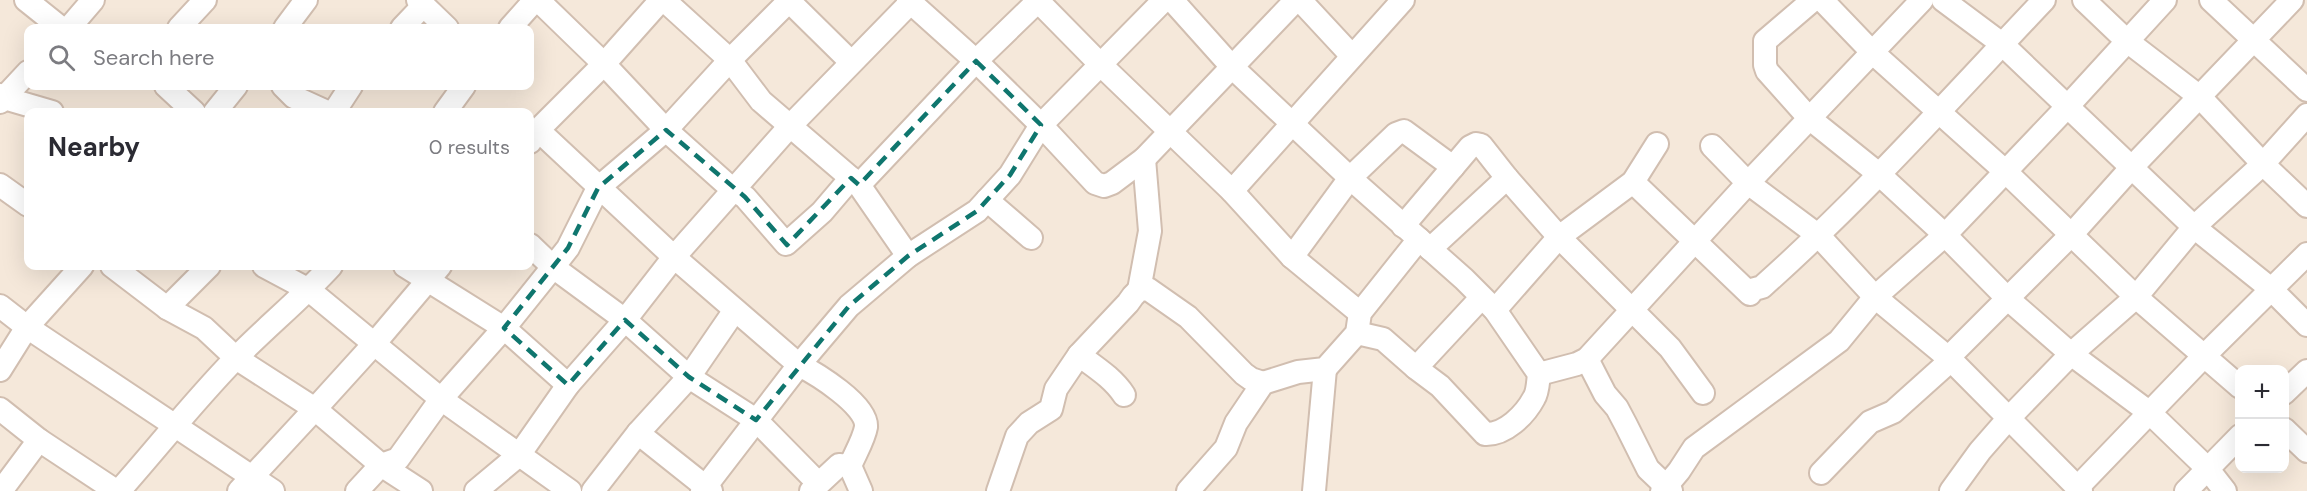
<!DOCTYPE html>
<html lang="en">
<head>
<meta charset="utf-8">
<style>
  body { margin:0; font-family:"DM Sans",sans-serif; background:#f7f7f7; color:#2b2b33 }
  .controls { position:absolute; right:18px; bottom:18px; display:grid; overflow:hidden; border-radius:12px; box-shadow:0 6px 24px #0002 }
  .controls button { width:54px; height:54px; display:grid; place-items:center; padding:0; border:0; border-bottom:2px solid #e1e1e2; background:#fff; color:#2b2b33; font:30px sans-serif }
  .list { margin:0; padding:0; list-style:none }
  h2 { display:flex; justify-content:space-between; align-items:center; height:78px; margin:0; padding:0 24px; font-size:26px }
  h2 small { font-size:20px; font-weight:400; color:#7c7c81 }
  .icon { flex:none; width:33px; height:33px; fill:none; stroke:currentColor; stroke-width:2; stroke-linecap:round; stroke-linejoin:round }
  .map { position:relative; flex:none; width:2307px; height:491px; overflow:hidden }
  .search { position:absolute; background:#fff; box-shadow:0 6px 24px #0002; left:24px; top:24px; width:510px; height:66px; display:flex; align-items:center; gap:15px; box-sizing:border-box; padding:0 21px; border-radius:12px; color:#7c7c81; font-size:22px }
  .panel { position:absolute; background:#fff; box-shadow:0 6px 24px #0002; left:24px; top:108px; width:510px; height:162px; border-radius:12px }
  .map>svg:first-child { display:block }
</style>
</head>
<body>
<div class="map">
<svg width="2307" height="491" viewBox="0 0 2307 491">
  <rect width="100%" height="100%" fill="#fdf6ec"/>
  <path fill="#f5e8da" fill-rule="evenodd" d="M0,0h2307v491h-2307zM28,28h502v58h-502zM28,112h502v154h-502zM2240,370h44v98h-44z"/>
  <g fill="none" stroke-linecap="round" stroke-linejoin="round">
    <defs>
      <g id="minor">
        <polyline points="26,0 61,28"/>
        <polyline points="418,0 447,28"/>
        <polyline points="538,0 604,64 666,130 732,189 745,197 786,244 822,212 851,178"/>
        <polyline points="664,0 730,60 761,101 859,185 908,256"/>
        <polyline points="788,0 851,62"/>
        <polyline points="908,0 976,61 1041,125 1164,0"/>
        <polyline points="1037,0 1101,65 1232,191 1292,257 1360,313"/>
        <path d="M1172,0l60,67 118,111 114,101 31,31 44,64c-1,7 -1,18 -5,24 -9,17 -29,37 -49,36l-45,-48 -24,-18 -33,-29 -26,-6"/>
        <polyline points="1300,0 1352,56"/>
        <polyline points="1813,0 1765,41 1765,65 1767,71 1809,118 1880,175 1945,235 2008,299 2071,354 2150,413 2207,468 2225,491"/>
        <polyline points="1822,0 1872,52 2006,172 2136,297 2240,387"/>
        <polyline points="1943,0 2002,44 2194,227 2271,289 2307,325"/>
        <polyline points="2084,0 2127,41 2200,97 2263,164 2307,206"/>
        <polyline points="2211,0 2307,90"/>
        <polyline points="69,28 93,0"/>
        <polyline points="179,28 205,0"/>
        <polyline points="285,28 306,0"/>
        <polyline points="402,28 423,6"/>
        <polyline points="510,28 535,0"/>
        <polyline points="166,86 194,112"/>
        <polyline points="283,86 294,97 327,112"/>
        <polyline points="0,95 4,98 52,112"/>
        <polyline points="0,102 28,72"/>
        <polyline points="215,112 236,86"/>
        <polyline points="334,112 351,86"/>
        <polyline points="445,112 464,86"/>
        <polyline points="538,130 674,257 790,126 913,0"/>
        <polyline points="530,142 538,130 604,64 661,0"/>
        <polyline points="1712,146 1748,183 1819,236 1875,297 1951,360 2081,491"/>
        <path d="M1633,182l117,112 1,-4 11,-3c100,-89 189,-189 282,-287"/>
        <polyline points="0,185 28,205"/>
        <polyline points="859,185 976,61 1039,0"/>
        <polyline points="1232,191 1403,0"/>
        <polyline points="987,200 1031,238"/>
        <polyline points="1403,226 1470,147 1476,144 1481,145 1507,178 1559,237 1670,348 1703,393"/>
        <polyline points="530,245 553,267 625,320 689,377 756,420 818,483"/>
        <polyline points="1430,249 1507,178"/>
        <polyline points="1292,257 1350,178 1396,134 1404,131 1453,167"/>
        <polyline points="112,266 167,308 204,328 236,358 315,409 239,491"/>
        <polyline points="264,266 309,290 441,399 570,491"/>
        <polyline points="405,266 504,328 568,385"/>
        <polyline points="1139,290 1150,231 1144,159"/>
        <polyline points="0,306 27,327 273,491"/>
        <polyline points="167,308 209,266"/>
        <polyline points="1495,310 1559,237 1633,182 1657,144"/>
        <path d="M1079,355c16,12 34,23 45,40"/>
        <polyline points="1948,358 2072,234 2132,167 2292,0"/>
        <polyline points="1587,359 1605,394 1617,408 1626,425 1648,469 1671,491"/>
        <polyline points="1416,368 1481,298"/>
        <polyline points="0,370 27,327 82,266"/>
        <polyline points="1539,374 1577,364 1587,359 1748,183 1922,0"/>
        <polyline points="2284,393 2307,371"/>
        <polyline points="0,409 39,440 116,491"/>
        <polyline points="2284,429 2307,451"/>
        <polyline points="638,433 711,491"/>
        <polyline points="850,466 861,491"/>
        <polyline points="1821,473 1870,422 1893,412 1951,360"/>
        <polyline points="2077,488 2204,356 2307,254"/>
        <polyline points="1,491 39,440"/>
        <path d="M119,491c39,-44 75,-90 116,-132 31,-32 66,-60 96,-93"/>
        <polyline points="357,491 381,465 398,459 441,399 504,328 553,267 568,248 598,188 666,130 730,60 790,0"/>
        <polyline points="421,491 381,465 315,409 374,344 440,266"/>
        <polyline points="476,491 519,455 568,385 625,320 674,257 799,365 849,306 908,256 977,211 1010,175 1041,125 1095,183 1104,186 1112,183 1144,159 1296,0"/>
        <polyline points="593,491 638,433 689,377 735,310"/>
        <path d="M702,491l97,-126c16,8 69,40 67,62 -2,12 -11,27 -16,39l-11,-1 -28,26"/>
        <polyline points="998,491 1017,436 1029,423 1051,409 1056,389 1079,355 1128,303 1133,296 1139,290 1148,289 1188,317 1244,374 1251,379 1263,383"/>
        <polyline points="1188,491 1226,448 1236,423 1263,383 1298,372 1325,369 1357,333 1360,313 1419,239"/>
        <polyline points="1314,491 1325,369"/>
        <polyline points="1662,491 1679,471 1694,448 1839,341 1875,297 1945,235 2067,107 2165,0"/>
        <polyline points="1951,491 1980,451 2008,419 2071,354 2136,297 2194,227 2263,164 2307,115"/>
        <polyline points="2186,491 2240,436"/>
      </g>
    </defs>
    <use href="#minor" stroke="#d1beb0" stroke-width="26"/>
    <use href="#minor" stroke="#fff" stroke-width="22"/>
  </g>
  <path fill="none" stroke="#0f766e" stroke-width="4.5" stroke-dasharray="12 8" stroke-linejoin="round" d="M976,61l65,64 -31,50 -33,36 -69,45 -59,50 -93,114 -67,-43 -64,-57 -57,65 -64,-57 64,-80 30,-60 68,-58 79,67 42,48 64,-67 8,7z"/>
</svg>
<div class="controls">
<button>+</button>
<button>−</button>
</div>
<div class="search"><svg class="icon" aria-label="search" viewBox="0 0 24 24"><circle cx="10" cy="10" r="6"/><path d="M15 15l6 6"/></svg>Search here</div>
<section class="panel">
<h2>Nearby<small>0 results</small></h2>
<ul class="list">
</ul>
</section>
</div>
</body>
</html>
